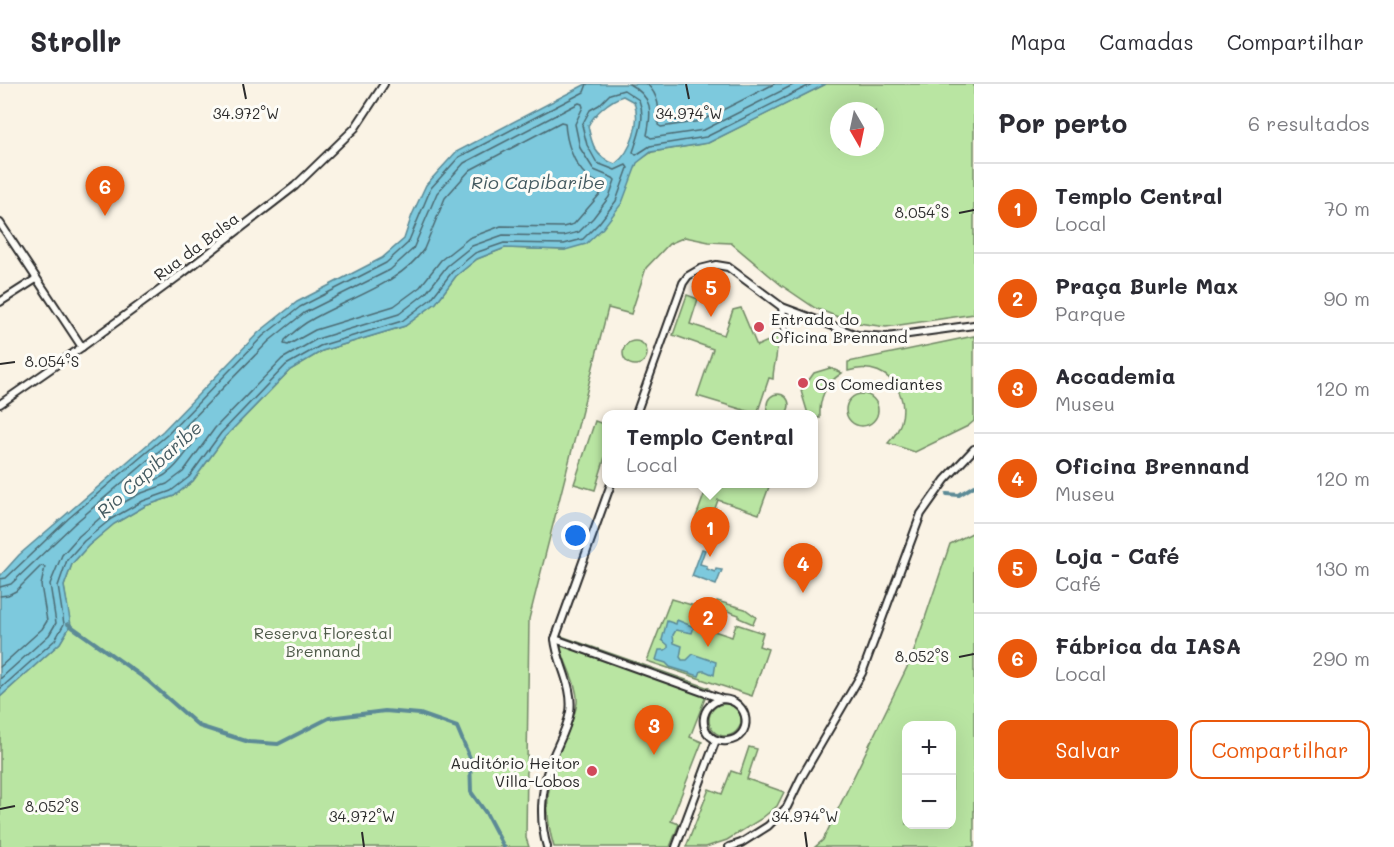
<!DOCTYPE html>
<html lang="pt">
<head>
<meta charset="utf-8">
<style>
  body { margin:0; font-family:Mali,sans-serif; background:#f2f2f3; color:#2b2b33 }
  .controls { position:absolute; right:18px; bottom:18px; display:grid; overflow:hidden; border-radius:12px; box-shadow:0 6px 24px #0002 }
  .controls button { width:54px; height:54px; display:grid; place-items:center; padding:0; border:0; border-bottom:2px solid #e1e1e2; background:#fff; color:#2b2b33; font:30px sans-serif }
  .compass { position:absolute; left:830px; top:18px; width:54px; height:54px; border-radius:50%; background:#fff; box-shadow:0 6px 24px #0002; rotate:171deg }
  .you { position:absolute; left:576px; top:452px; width:21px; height:21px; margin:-15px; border:4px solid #fff; border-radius:50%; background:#1a73e8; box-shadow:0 0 0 9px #1a73e833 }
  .badge { display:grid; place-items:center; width:39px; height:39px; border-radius:50%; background:#ea580c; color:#fff; font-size:20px; font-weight:700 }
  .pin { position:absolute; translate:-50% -50px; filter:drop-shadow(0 2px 3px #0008) }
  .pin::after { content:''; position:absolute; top:32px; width:21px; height:18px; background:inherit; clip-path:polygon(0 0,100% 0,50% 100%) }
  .popup { position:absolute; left:602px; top:326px; width:216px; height:78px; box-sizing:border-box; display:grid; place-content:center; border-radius:12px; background:#fff; filter:drop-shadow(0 2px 4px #0005); font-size:20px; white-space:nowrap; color:#7c7c81 }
  .popup b { font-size:22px; color:#2b2b33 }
  .popup::after { content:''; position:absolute; left:50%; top:100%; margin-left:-12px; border:12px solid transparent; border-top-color:#fff }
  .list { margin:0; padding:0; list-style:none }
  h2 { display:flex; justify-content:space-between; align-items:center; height:78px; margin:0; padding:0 24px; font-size:26px }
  h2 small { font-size:20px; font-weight:400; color:#7c7c81 }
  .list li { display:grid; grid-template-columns:39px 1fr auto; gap:18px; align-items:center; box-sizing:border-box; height:90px; padding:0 24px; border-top:2px solid #e1e1e2 }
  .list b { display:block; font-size:22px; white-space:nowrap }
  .list p { margin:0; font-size:20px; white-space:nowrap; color:#7c7c81 }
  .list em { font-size:20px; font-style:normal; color:#7c7c81 }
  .actions { display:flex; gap:12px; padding:18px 24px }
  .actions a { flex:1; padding:14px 0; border:2px solid #ea580c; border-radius:12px; text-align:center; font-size:21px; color:#ea580c }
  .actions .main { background:#ea580c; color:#fff }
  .map { position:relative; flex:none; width:974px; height:763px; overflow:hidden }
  header { display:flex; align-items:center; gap:36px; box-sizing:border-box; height:84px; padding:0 30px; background:#fff; border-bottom:2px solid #e1e1e2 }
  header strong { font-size:28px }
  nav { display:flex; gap:33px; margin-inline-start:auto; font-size:21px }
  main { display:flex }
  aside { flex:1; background:#fff }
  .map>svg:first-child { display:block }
</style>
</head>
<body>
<header>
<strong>Strollr</strong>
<nav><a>Mapa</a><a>Camadas</a><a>Compartilhar</a></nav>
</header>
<main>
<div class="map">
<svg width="974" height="763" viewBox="0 0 974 763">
  <rect width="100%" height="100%" fill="#faf3e5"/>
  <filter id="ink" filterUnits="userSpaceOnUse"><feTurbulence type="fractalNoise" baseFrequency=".0167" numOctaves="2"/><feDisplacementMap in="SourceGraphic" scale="12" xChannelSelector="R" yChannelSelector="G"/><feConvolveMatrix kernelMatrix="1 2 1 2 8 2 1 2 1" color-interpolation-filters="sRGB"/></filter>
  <g filter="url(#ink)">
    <g fill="#b9e5a2" stroke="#728866" stroke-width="1.5" fill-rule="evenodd">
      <path d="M826,0h148v230l-88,13 -35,-5 -36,-14 -34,-23 -50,-42 -22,-1 -24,-5 -16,7 -23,24 -15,46 -23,-6 -79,311 -3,219 3,9h-529v-150l60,-54 10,-18 -6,-39 8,-22 16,-18 26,-22 31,-18 29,-10 19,-15 32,-44 65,-67 32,-19 83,-25 31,-23 20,-27 21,-17 28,-11 60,2 64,-68 8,-20 15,-10 56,-9zM839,27h36v36h-36z"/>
      <path d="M687,211l11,4 -8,25 34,11 9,-25 8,-2 16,38 22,-10c-4,13 -1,17 -4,27 -1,6 -2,9 -2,16l-4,-1 -12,36 -60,-18 16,-47 -40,-14z"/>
      <path d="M974,252v85l-6,5 -53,26 -27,-9c34,-33 5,-87 -40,-72v-9z"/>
      <circle cx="635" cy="269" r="12"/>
      <path d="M830,284l12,5c-17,11 -23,25 -22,45l-6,-1 -1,-3h-5l-7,-23 13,-18z"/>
      <circle cx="862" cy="326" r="16"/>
      <circle cx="778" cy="321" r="11"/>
      <polygon points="595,337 606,341 606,370 595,406 574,400"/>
      <polygon points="708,400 770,400 759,430 718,416 710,438 696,433"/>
      <path d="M974,448v315h-159l8,-7 89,-183 38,-113zM906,642h46v98h-46z"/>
      <polygon points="671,515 726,531 723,540 713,538 711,546 732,553 736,540 763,549 759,562 768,565 752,612 647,577"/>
      <polygon points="717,517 745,525 756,533 753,540 739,534 739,531 716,523"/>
      <path d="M561,552l148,52 -19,49 12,5 -31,79 8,3 -9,23h-116c-12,-39 -6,-67 9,-104 5,-12 12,-26 14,-40 2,-22 -21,-50 -16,-67z"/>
      <circle cx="725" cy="636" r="16"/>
      <polygon points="749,663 757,665 747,695 784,708 777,722 761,735 727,756 706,763 686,763 709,705 722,710 731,687 740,690"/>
    </g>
    <g fill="#7dc9dd" stroke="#5c8a96" stroke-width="1.5" fill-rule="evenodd">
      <path d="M586,0h240l-118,59 -57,9 -14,11 -15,40 -19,25 -17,16 -21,6 -60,-2 -28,11 -21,17 -20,27 -31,23 -83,25 -32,19 -65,67 -32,44 -19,15 -29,10 -31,18 -26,22 -16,18 -8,22 7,39 -11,18 -60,54v-121l19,-21 144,-124 96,-99 38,-30 85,-44 22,-19 8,-24 14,-30 30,-33zM623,12l11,6c7,19 -2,50 -19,62 -20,-7 -23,-19 -27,-38 6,-12 22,-26 35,-30z"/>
      <polygon points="702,465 705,466 700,480 707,482 707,485 715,488 716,485 722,486 716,501 692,492"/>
      <polygon points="677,536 694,543 692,549 676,546 673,551 674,559 682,562 680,573 682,576 687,576 693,570 716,578 714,591 705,587 701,587 699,592 670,583 666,579 656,576 659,566 665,566 668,564 668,561 662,556 667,537 676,540"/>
    </g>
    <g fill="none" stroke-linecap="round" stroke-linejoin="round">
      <g stroke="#4c6a72" stroke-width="1.5">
        <path d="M629,0c24,13 23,27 18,51l4,3 53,-8 91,-46"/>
        <path d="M647,0c12,12 13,25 11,41l3,2 40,-6 73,-37"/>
        <path d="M561,38l4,1c1,18 8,41 22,53 5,5 12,6 17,10l-3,7 -27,31 -11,3 -62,-1 -32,12 -28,22 -21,27 -26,19 -79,24 -27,15 -4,-1 1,-4c8,-7 16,-15 26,-20 35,-21 90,-36 113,-71l21,-51 25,-28z"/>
        <path d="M194,347h4l1,4c-14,19 -29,47 -56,47v-5z"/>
        <polyline points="0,495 6,494 69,434 167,351 263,252 300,223 386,179 408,159 431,104 459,73 584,8 587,0"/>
        <polyline points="0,503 11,500 74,440 172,356 269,257 304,229 390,186 413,165 437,109 464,79 579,19 582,20 583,23 575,40 580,64 594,86 613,94 615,96 609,113 593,134 579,148 563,152 503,151 472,162 447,182 426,209 399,230 317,255 282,275 215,344 183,388 167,400 139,410 107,428 79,452 62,471 50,500 56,539 49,551 0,595"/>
        <polyline points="0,512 8,511 16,507 41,482 45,483 41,501 47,537 42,545 0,583"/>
        <path d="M0,605l55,-49 9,-16 -6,-38 9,-26 17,-19 27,-22 32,-18 28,-10 18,-14 32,-44 65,-68 34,-19 82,-25 29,-22 21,-27 23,-19 29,-10 60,1 19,-5 16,-16 17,-22 12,-33 -2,-3 -11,5 -18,-7 -10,-18 -5,-20 8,-15 9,-5 11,-11 14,-4 15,10c7,18 0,34 -6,52l3,3 14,-9 56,-9 106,-53"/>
      </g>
      <g stroke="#5c8a96" stroke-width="4">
        <polyline points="947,410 959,411 974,402"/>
        <polyline points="68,540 147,596 199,642 249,658 278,660 329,634 385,627 420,630 457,643 470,674 471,708 486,729 504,763"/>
      </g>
      <defs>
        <g id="lane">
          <polyline points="0,139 82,263"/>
          <polyline points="0,218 36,195"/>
          <polyline points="782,223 786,254"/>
          <polyline points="0,320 82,263 183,189 295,102 355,44 384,0"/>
          <polyline points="636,330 683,199 688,192 700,185 716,181 728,183 782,223 857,251 887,253 974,241"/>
          <path d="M555,555l167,60c29,1 32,39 5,42 -27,3 -33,-35 -5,-42"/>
          <path d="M547,763c-8,-27 -6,-57 3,-83 6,-17 17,-34 20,-52 4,-26 -13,-49 -15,-73l56,-155"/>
          <polyline points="676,763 716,656"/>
          <polyline points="729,763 741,759 768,742 787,723 801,694 862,589 921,430 945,396 974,365"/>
        </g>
      </defs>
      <use href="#lane" stroke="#2b2b2b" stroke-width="10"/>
      <use href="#lane" stroke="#fdfcf7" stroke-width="6"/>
    </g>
  </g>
  <path fill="none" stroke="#2b2b2b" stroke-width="2" d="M243,0l3,15M686,0l3,15M959,129l15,-3M0,280l15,-2M959,573l15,-3M0,725l15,-3M362,748l2,15M805,748l2,15"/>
  <g fill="#d1495b" stroke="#fdfcf7" stroke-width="2">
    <circle cx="759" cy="243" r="6"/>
    <circle cx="803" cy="299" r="6"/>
    <circle cx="592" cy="687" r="6"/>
  </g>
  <g text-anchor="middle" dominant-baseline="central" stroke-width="6" stroke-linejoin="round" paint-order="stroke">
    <g font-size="16" fill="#2b2b2b" stroke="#fdfcf7">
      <text transform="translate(196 162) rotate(-37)">Rua da Balsa</text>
    </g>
    <g font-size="16" fill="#2b2b2b" stroke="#fdfcf7" text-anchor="start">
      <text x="771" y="234">Entrada do<tspan x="771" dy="18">Oficina Brennand</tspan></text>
      <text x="815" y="299">Os Comediantes</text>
      <text x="580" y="678" text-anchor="end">Auditório Heitor<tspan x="580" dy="18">Villa-Lobos</tspan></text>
    </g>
    <g font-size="16" fill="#4e5a49" stroke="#fdfcf7">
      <text x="323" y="548">Reserva Florestal<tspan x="323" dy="18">Brennand</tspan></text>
    </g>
    <g font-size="18" font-style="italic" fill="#445a60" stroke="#fdfcf7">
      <text x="538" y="98">Rio Capibaribe</text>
      <text transform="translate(149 385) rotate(-42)">Rio Capibaribe</text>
    </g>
  </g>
  <g font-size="15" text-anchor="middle" fill="#2b2b2b" stroke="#fdfcf7" stroke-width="6" stroke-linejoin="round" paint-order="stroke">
    <text x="246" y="35">34.972°W</text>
    <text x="689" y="35">34.974°W</text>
    <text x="922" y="134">8.054°S</text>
    <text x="52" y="283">8.054°S</text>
    <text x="922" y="578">8.052°S</text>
    <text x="52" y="728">8.052°S</text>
    <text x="362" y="738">34.972°W</text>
    <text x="805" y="738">34.974°W</text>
  </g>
</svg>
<div class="controls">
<button>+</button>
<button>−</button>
</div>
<svg class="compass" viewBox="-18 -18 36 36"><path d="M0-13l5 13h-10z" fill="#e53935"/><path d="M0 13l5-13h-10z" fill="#7c7c81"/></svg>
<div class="you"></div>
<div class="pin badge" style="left:710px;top:473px">1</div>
<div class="popup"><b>Templo Central</b>Local</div>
<div class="pin badge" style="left:708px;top:563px">2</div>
<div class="pin badge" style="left:654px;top:671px">3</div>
<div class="pin badge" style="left:803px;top:509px">4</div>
<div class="pin badge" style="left:711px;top:233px">5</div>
<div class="pin badge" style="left:105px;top:132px">6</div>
</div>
<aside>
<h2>Por perto<small>6 resultados</small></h2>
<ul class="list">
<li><span class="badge">1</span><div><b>Templo Central</b><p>Local</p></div><em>70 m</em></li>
<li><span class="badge">2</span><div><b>Praça Burle Max</b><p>Parque</p></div><em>90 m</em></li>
<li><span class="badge">3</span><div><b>Accademia</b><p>Museu</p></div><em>120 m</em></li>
<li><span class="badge">4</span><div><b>Oficina Brennand</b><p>Museu</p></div><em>120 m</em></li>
<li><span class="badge">5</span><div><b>Loja - Café</b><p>Café</p></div><em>130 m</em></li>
<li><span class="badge">6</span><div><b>Fábrica da IASA</b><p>Local</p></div><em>290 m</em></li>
</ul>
<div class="actions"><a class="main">Salvar</a><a>Compartilhar</a></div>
</aside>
</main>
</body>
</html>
